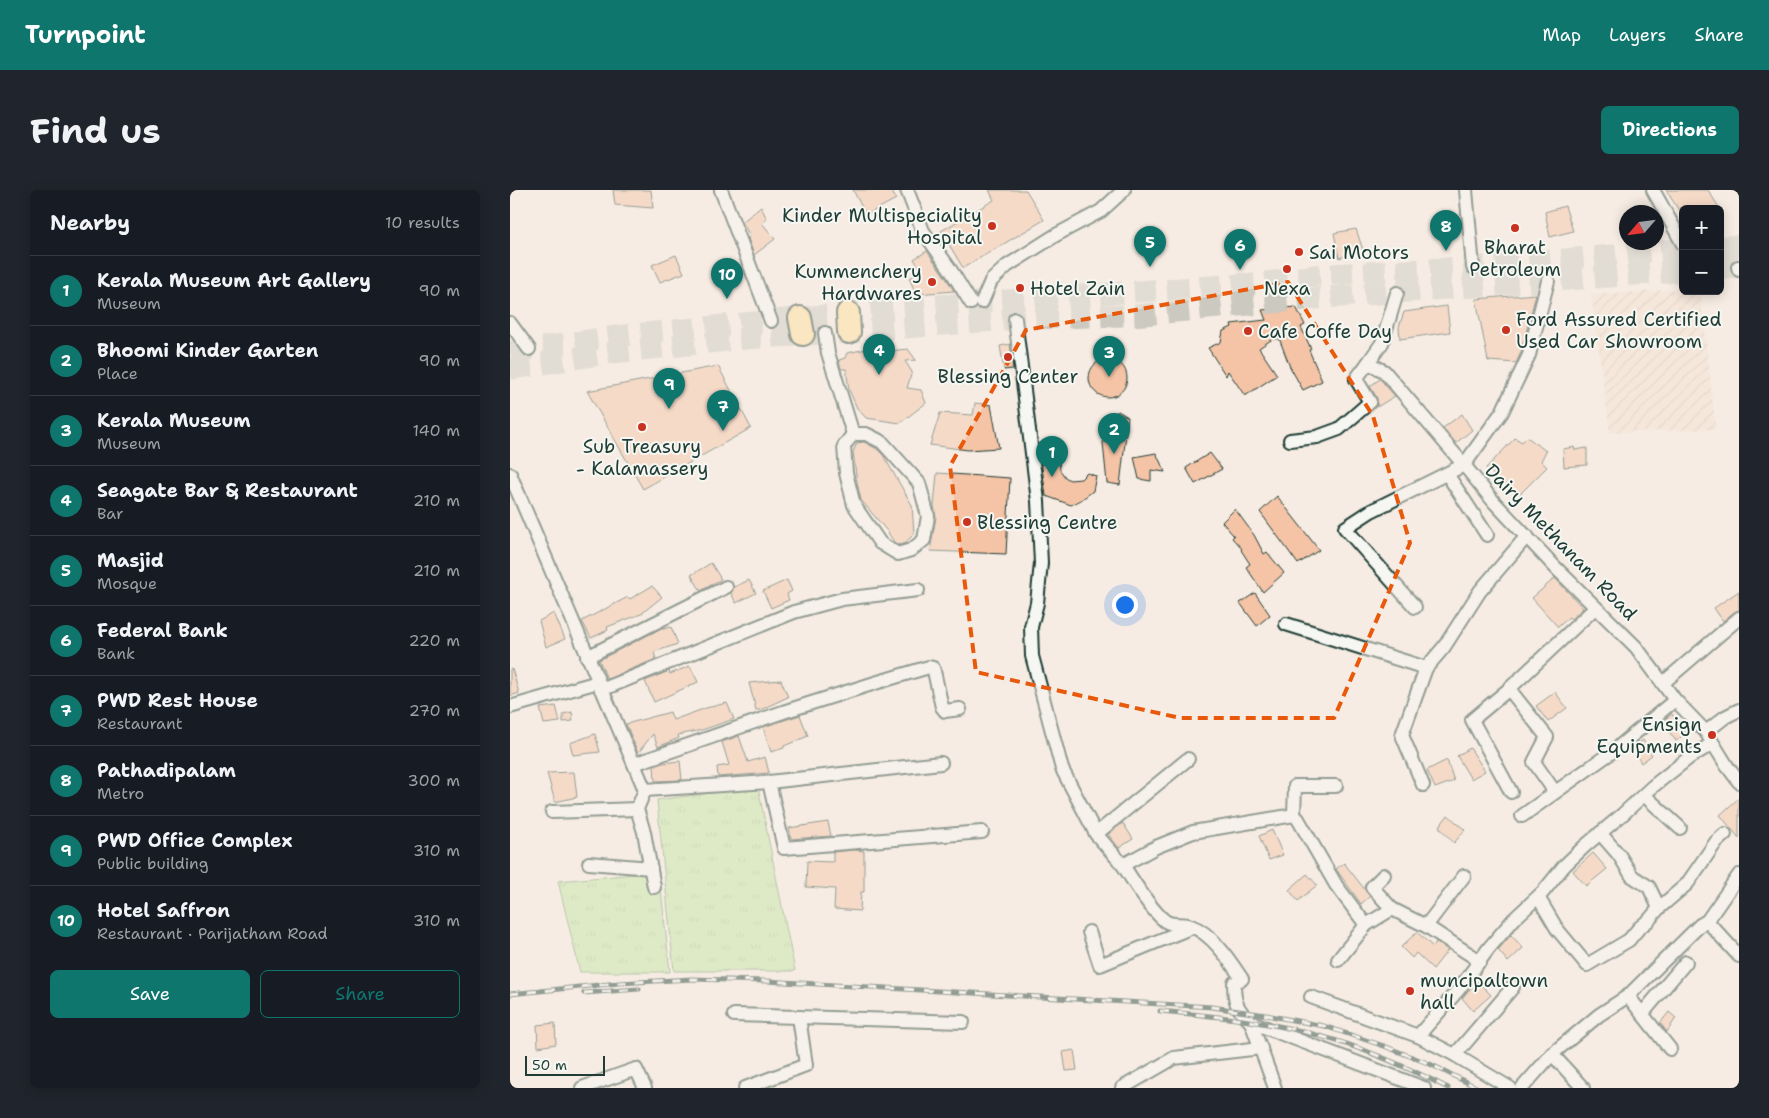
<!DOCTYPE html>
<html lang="en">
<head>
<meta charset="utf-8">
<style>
  body { margin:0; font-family:"Shantell Sans",sans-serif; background:#20242c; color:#f1f3f6 }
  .controls { position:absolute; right:15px; top:15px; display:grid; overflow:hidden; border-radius:8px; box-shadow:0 2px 12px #0003 }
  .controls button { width:45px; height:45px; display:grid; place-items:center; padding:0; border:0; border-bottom:1px solid #363941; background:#171b24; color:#f1f3f6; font:25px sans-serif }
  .compass { position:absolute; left:1109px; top:15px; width:45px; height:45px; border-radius:50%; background:#171b24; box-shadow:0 2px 12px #0003; rotate:242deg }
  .scale { position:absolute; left:15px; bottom:12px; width:80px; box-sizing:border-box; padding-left:5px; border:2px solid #1f3d34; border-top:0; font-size:14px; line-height:18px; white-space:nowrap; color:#1f3d34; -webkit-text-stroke:4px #f6f6f2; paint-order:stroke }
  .you { position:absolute; left:614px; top:414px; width:18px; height:18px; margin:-12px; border:4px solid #fff; border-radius:50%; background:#1a73e8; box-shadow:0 0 0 8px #1a73e833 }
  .badge { display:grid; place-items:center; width:32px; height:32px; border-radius:50%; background:#0f766e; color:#fff; font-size:16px; font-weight:700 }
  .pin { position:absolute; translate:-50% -41px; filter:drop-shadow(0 1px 2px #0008) }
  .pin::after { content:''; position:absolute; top:26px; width:18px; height:15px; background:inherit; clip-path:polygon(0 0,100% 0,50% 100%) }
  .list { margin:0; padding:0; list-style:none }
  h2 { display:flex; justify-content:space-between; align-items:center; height:65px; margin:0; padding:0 20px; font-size:21px }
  h2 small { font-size:16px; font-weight:400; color:#9ea1a6 }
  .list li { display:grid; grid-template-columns:32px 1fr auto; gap:15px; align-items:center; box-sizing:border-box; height:70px; padding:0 20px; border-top:1px solid #363941 }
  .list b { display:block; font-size:19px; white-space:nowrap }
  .list p { margin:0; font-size:16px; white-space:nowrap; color:#9ea1a6 }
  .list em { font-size:16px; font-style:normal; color:#9ea1a6 }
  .actions { display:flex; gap:10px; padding:15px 20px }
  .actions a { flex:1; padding:11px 0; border:1px solid #0f766e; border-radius:8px; text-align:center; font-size:18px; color:#0f766e }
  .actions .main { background:#0f766e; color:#fff }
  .map { position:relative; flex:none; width:1229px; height:898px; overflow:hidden; border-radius:8px }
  header { display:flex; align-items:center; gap:30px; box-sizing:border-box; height:70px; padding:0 25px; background:#0f766e; color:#fff }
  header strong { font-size:24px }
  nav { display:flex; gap:28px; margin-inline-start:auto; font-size:18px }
  .intro { display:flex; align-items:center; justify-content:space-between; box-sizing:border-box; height:120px; padding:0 30px }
  h1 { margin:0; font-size:35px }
  .button { padding:12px 22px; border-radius:8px; background:#0f766e; color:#fff; font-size:18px; font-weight:700 }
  main { display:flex; gap:30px; padding:0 30px }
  aside { flex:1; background:#171b24; border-radius:8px; box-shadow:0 2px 12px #0003 }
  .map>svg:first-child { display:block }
</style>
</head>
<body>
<header>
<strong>Turnpoint</strong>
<nav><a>Map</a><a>Layers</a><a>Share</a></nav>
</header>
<div class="intro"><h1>Find us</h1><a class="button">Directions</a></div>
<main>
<aside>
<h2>Nearby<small>10 results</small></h2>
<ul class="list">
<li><span class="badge">1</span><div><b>Kerala Museum Art Gallery</b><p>Museum</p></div><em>90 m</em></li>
<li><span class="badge">2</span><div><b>Bhoomi Kinder Garten</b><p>Place</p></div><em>90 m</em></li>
<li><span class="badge">3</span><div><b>Kerala Museum</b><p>Museum</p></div><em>140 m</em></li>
<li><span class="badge">4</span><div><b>Seagate Bar &amp; Restaurant</b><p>Bar</p></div><em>210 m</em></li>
<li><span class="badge">5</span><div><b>Masjid</b><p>Mosque</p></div><em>210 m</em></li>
<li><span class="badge">6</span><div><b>Federal Bank</b><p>Bank</p></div><em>220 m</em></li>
<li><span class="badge">7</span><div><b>PWD Rest House</b><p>Restaurant</p></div><em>270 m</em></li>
<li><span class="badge">8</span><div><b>Pathadipalam</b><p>Metro</p></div><em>300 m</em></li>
<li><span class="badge">9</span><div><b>PWD Office Complex</b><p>Public building</p></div><em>310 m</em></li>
<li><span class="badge">10</span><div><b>Hotel Saffron</b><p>Restaurant · Parijatham Road</p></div><em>310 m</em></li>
</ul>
<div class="actions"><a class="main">Save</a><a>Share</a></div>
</aside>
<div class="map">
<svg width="1229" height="898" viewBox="0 0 1229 898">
  <defs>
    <pattern id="industrial-furrows" width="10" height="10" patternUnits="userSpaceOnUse" patternTransform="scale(1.25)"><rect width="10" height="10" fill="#f6e0d1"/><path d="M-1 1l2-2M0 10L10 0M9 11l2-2" fill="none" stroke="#d2c1b4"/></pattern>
    <pattern id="grass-tufts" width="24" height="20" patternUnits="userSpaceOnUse" patternTransform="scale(1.25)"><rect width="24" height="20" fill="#c0e7a1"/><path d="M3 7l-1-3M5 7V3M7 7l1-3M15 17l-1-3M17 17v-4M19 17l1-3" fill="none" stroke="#a5c78b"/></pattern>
  </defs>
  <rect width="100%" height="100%" fill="#f6ece3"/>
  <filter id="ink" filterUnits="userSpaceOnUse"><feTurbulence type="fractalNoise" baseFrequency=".02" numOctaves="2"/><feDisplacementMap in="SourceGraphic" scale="10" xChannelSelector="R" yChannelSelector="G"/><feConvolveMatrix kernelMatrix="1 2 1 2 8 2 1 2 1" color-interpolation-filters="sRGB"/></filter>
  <g filter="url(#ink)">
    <polygon fill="url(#industrial-furrows)" points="1173,99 1173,101 1190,101 1206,239 1100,243 1081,105"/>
    <g fill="url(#grass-tufts)" stroke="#70926a">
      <polygon points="248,597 285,781 164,781 147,610"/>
      <polygon points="149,682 160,782 70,782 48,691"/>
    </g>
    <g fill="#f5c3a6" stroke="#1f3d34">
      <polygon points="103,0 141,0 143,18 105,15"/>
      <polygon points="343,0 381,0 386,9 356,25"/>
      <polygon points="479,0 516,0 534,30 453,78 431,41 484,10"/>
      <polygon points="1156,0 1198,0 1210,19 1168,19"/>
      <polygon points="1055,16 1063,41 1040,47 1035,22"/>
      <polygon points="251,17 257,29 252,33 265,49 244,65 238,48 240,46 232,32"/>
      <polygon points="846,39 853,60 829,68 824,43"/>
      <polygon points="417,61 438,91 444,101 406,104 399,88 413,83 404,69"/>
      <polygon points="166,65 174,83 150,92 142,75"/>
      <polygon points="1026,104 1011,162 1006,173 978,171 966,109"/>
      <polygon points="937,116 940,142 890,149 889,137 894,122"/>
      <polygon points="786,117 795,135 791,137 801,159 799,160 812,191 793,200 780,177 769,148 765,150 764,148 749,158 767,185 735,206 718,181 716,186 698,158 711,152 713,141 722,137 721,134 756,130 752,120"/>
      <polygon points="500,154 503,179 494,180 490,156"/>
      <polygon points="366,157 369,162 398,159 406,170 395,171 402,182 397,198 411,200 416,213 390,233 356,228 347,218 339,200 336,179 331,179 329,171 329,170 335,168 337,163"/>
      <circle cx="598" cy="188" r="19"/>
      <polygon points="208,176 241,238 133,299 77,201"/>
      <polygon points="870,189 885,206 867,217 867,208 860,196"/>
      <polygon points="465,213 481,215 489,258 458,260 420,255 430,223 463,225"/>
      <polygon points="608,221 618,227 610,295 597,293 593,253 599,232"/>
      <polygon points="952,224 962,240 946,253 933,238"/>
      <polygon points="1017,247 1036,261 1031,271 1037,277 1008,306 976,278 1005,248 1012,252"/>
      <polygon points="354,252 367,259 373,265 402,315 404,344 394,354 389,355 384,352 377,341 351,310 347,292 343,262 347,253"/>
      <polygon points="1064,257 1065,260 1077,258 1077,275 1054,277 1053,259"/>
      <polygon points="539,259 548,262 550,280 555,287 560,290 571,289 577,283 586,286 583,301 571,310 561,315 536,306 531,270"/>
      <polygon points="646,263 655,282 641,280 641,291 629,289 624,267"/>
      <polygon points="700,263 712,279 685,294 676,278"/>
      <polygon points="427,283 500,288 496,364 420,361 426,327 424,316"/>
      <polygon points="767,306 809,360 788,374 750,322"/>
      <polygon points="725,319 744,345 754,364 757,362 774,383 753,402 736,377 740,374 731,360 732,359 722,348 724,346 712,332"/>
      <polygon points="201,373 211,389 191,401 181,385"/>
      <polygon points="1045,388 1073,418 1061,429 1059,427 1048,437 1022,408"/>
      <polygon points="239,390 246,403 226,413 221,403 224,397"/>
      <polygon points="277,390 282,401 277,404 279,410 261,418 253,401"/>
      <polygon points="142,396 152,407 131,424 97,437 98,440 81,448 72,431 118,407 120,409"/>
      <polygon points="1229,401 1229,420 1224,422 1213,431 1204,418"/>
      <polygon points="745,403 760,425 747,436 730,413"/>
      <polygon points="44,423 55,449 36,457 29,431"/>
      <polygon points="161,437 168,454 144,462 146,469 97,489 89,470 146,441"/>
      <polygon points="180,476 188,492 144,512 135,491 159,481 160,484"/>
      <polygon points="0,479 2,479 9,503 0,506"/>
      <polygon points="271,490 278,507 250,520 246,520 239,493"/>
      <polygon points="1045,502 1057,518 1038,532 1026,516"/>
      <polygon points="217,513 224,529 192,540 168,545 169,548 148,557 143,544 128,563 116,534 160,522 163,530 196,518"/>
      <polygon points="46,516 50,532 34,534 30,518"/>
      <polygon points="62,522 63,531 53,532 53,524"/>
      <polygon points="1162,524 1176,543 1166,551 1152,532"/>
      <polygon points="290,525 298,546 274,556 274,558 261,562 253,537"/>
      <polygon points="85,544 90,562 63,565 60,553"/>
      <polygon points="229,546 238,572 255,567 259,583 208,587 207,577 219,575 212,552"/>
      <polygon points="1133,550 1142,565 1131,573 1122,558"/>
      <polygon points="960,558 975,581 961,589 947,566"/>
      <polygon points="937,570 944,591 925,598 917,580"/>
      <polygon points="170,571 172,590 145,591 144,576 153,573"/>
      <polygon points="64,582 67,607 45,612 37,583"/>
      <polygon points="1229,608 1229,648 1210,625"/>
      <polygon points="938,625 955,640 944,653 929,637"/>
      <polygon points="318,632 321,646 281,649 279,638"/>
      <polygon points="613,633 623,649 609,658 598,644"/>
      <polygon points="762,640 773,665 759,670 749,646"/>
      <polygon points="344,660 354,661 354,702 351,702 350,721 324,719 325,699 296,697 297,671 323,672 323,662"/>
      <polygon points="1083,663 1097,679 1076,696 1063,681"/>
      <polygon points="834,673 860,706 851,714 826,679"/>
      <polygon points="797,684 807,695 788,711 779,700"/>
      <polygon points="907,742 923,757 926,752 938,760 923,779 906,763 902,768 891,757"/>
      <polygon points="1001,745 1013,758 998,772 988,760"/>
      <polygon points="967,791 981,805 963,821 952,808"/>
      <polygon points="1159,822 1166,828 1157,842 1150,833"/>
      <polygon points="45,833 46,854 28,857 27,835"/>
      <polygon points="564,860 567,880 556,881 553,862"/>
    </g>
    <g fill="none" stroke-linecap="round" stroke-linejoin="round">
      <g stroke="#cbc9c0" stroke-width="22" stroke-dasharray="22 11" stroke-linecap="butt">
        <polyline points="1210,57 1229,56"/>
        <polyline points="1210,79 1229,77"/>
        <polyline points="0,162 109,146 338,123 461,113 751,93 809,85 981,76 1173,59"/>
        <polyline points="0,179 98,163 242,148 339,142 505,129 629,125 809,108 1173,81"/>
      </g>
      <defs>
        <g id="street">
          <polyline points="211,0 261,131"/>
          <polyline points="397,0 413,41 440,79 461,113"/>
          <polyline points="956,0 963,77"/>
          <polyline points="1143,0 1173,54"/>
          <polyline points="1228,77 1229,80"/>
          <polyline points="1038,91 1019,165 992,222 954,275 984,312 1046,378 1126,457 1165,510 1196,542 1217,576 1229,592"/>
          <polyline points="887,103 872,153 858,173 874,181 954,275 861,321 835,338 905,417"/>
          <polyline points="472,112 481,91 497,76 546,45 591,21 614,0"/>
          <polyline points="505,129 528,311 531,373 527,413 521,437 522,466 552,579 586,644 613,675 646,657 683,642 784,625 788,629 826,695 856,735 882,719 916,736 970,771"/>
          <polyline points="0,133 19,159"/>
          <polyline points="315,143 318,163 343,244 334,256 336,283 344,315 370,353 388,364 401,360 414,350 418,326 409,293 372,252 356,244 343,244"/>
          <polyline points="780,250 807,247 829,239 860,212 846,189 858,173"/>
          <polyline points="0,284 135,600 259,592 274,658 472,642"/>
          <polyline points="937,284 977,345"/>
          <polyline points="776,434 916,478"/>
          <polyline points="77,467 216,397"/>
          <polyline points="1153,493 1229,428"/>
          <polyline points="999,499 1037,547 1024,572 1045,602"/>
          <polyline points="91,500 284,422 332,409 408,400"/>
          <polyline points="0,517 88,492"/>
          <polyline points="1196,542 1215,527 1229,520"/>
          <polyline points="124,574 273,522 365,493 419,477 423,478 424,481 432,517 435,521 450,519"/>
          <polyline points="259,592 431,573"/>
          <polyline points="913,595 892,545 916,478 934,457 970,401 1017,346"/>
          <polyline points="135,600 127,619 134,642 144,697"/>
          <polyline points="1001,602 962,530 999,499 1085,418"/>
          <polyline points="1134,605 1170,638"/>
          <polyline points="42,622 127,619"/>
          <polyline points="784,625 785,596 826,596"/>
          <polyline points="1012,626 1106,559 1165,510"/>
          <polyline points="1090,643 1109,665 1122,686 1139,697 1149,718 1177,694 1206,652 1215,644"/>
          <polyline points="586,644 678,569"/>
          <polyline points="79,673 141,678"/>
          <path d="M613,675c10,16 27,44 42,56 9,6 17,1 26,5 22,8 39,35 51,53l-8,4c0,20 3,26 17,39l173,66"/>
          <polyline points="874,685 862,697 882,719"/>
          <polyline points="1028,707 1047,739 1077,775 1119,750 1129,738 1139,730 1149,718"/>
          <polyline points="1197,731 1229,766"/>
          <polyline points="916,736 954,686"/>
          <polyline points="579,742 590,775 680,738"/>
          <polyline points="828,770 856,735"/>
          <polyline points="1118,806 1160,859"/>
          <polyline points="801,807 908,846 945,865 1000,898"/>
          <polyline points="1132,824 1176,772"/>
          <polyline points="224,825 453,832"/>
          <polyline points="741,832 765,898"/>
          <polyline points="908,846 949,799 979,758 1004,729 1033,702 1054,676 1075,656 1113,624 1142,597 1180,567 1202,554"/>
          <polyline points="1042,864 1073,898"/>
          <polyline points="945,865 1003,797"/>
          <polyline points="72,898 126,879 135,898"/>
          <polyline points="235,898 296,875 289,827"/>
          <polyline points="612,898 664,868 751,858"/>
          <polyline points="1012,898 1042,864 1089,825 1118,806 1190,735 1197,731 1229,685"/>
        </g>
        <g id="highway">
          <polyline points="338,123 339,142"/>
          <polyline points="290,128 293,144"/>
        </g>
      </defs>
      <use href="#street" stroke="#1f3d34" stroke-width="16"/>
      <use href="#highway" stroke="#1f3d34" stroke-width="26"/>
      <use href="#street" stroke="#f6f6f2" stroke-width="12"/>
      <use href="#highway" stroke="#ffdd96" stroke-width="22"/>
      <defs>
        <g id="rail">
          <polyline points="74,803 129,799"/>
          <polyline points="0,804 109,793 182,789 256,791 702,817 756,825 814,836 874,856 920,874 968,898"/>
          <path d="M650,821c54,5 108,10 160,25 44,12 87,31 128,52"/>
        </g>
      </defs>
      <use href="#rail" stroke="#1f3d34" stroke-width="5"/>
      <use href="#rail" stroke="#f6f6f2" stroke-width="3" stroke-dasharray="9" stroke-linecap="butt"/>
    </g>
  </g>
  <path d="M0 0H1229V898H0ZM778,92l85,134 37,127 -76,175h-154l-204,-46 -26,-206 76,-136z" fill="#f6ece3" fill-opacity=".55" fill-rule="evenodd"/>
  <path fill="none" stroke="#e8590c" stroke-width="4" stroke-dasharray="10 6" stroke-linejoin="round" d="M778,92l85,134 37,127 -76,175h-154l-204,-46 -26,-206 76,-136z"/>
  <g fill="#c8321e" stroke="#f6f6f2" stroke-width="2">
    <circle cx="482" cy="36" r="5"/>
    <circle cx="1005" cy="38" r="5"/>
    <circle cx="789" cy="62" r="5"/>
    <circle cx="777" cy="79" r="5"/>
    <circle cx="422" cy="92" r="5"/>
    <circle cx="510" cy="98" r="5"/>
    <circle cx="996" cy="140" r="5"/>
    <circle cx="738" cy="141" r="5"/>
    <circle cx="498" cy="167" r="5"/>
    <circle cx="132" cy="237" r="5"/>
    <circle cx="457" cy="332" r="5"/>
    <circle cx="1202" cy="545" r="5"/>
    <circle cx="900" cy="801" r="5"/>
  </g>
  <g text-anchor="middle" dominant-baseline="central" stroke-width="4" stroke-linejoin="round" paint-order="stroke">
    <g font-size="19" fill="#1f3d34" stroke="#f6f6f2" text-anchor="start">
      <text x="472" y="25" text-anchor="end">Kinder Multispeciality<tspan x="472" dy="22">Hospital</tspan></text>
      <text x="1005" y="57" text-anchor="middle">Bharat<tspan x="1005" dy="22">Petroleum</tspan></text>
      <text x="799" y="62">Sai Motors</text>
      <text x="412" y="81" text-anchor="end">Kummenchery<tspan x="412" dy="22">Hardwares</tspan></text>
      <text x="520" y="98">Hotel Zain</text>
      <text x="777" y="98" text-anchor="middle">Nexa</text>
      <text x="1006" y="129">Ford Assured Certified<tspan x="1006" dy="22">Used Car Showroom</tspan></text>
      <text x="748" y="141">Cafe Coffe Day</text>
      <text x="498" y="186" text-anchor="middle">Blessing Center</text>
      <text x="132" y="256" text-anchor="middle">Sub Treasury<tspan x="132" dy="22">- Kalamassery</tspan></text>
      <text x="467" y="332">Blessing Centre</text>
      <text x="1192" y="534" text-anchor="end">Ensign<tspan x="1192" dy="22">Equipments</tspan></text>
      <text x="910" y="790">muncipaltown<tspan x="910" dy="22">hall</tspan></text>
    </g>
    <g font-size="19" fill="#1f3d34" stroke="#f6f6f2">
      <text transform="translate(1051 352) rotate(46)">Dairy Methanam Road</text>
    </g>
  </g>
</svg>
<div class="controls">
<button>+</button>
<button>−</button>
</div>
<svg class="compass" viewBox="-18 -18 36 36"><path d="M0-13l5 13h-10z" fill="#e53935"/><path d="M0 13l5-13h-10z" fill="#9ea1a6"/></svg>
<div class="scale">50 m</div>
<div class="you"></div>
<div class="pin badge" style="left:542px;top:287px">1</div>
<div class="pin badge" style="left:604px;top:264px">2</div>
<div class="pin badge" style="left:599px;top:187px">3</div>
<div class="pin badge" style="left:369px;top:185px">4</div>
<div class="pin badge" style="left:640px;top:77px">5</div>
<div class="pin badge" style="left:730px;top:80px">6</div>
<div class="pin badge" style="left:213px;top:241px">7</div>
<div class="pin badge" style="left:936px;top:61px">8</div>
<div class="pin badge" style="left:159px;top:219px">9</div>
<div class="pin badge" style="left:217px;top:109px">10</div>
</div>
</main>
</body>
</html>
